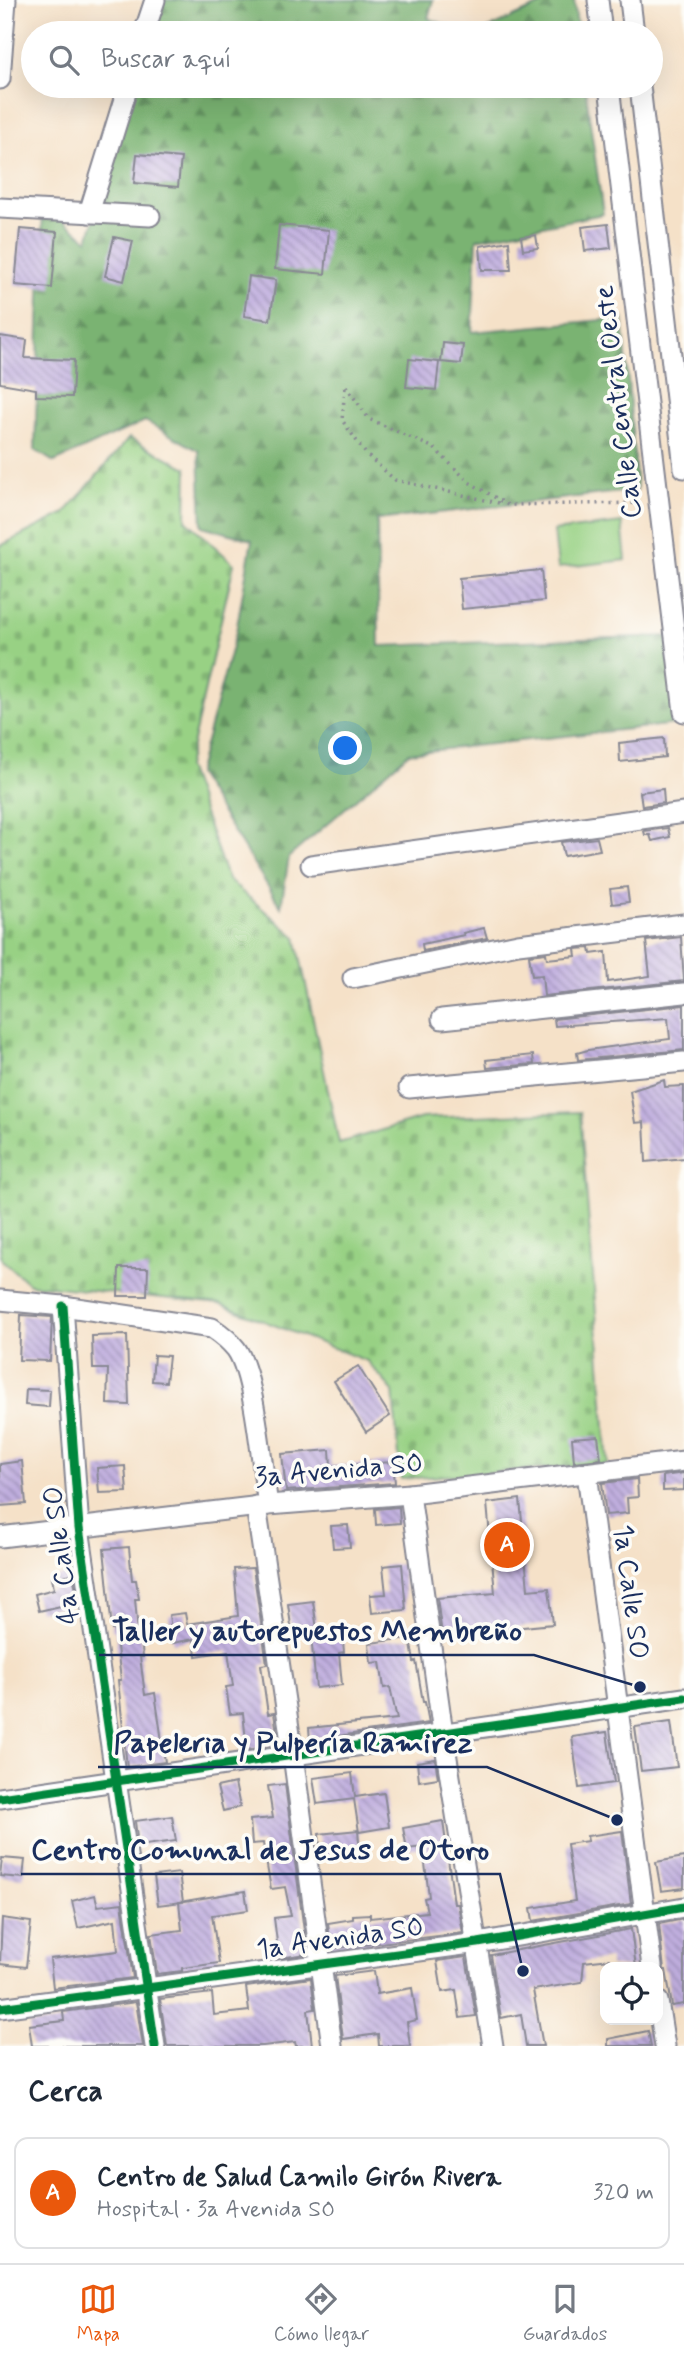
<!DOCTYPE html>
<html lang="es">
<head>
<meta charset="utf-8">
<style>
  body { margin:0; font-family:Mynerve,sans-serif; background:#f6f6f7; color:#1f2937 }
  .controls { position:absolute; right:21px; bottom:21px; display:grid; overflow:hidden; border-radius:14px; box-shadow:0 7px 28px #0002 }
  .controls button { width:63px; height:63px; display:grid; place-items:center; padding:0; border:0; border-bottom:2px solid #e0e1e3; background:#fff; color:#1f2937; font:35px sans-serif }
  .you { position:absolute; left:346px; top:749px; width:24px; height:24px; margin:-18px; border:5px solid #fff; border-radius:50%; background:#1a73e8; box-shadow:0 0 0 10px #1a73e833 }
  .badge { display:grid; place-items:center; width:46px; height:46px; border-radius:50%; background:#ea580c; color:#fff; font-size:23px; font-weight:700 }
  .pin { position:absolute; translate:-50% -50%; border:4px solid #fff; box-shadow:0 2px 7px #0006 }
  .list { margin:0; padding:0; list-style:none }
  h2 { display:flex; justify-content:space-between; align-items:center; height:91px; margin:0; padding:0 28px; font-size:30px }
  h2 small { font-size:23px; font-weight:400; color:#747a83 }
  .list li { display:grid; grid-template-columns:46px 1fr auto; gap:21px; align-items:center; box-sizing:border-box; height:112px; margin:0 14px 14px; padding:0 14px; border:2px solid #e0e1e3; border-radius:14px }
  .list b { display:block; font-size:26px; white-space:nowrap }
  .list p { margin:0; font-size:23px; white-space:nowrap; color:#747a83 }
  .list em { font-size:23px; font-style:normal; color:#747a83 }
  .icon { flex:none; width:38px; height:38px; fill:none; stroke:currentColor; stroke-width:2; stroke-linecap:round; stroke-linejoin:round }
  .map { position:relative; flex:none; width:684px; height:2046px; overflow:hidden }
  .search { position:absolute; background:#fff; box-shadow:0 7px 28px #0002; left:21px; right:21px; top:21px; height:77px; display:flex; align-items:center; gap:18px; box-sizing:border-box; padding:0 24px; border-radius:38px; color:#747a83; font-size:26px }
  .sheet { height:217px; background:#fff }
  nav { display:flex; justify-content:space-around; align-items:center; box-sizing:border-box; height:98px; border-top:2px solid #e0e1e3; background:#fff; font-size:19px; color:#747a83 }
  nav a { display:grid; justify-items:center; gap:4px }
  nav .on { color:#ea580c }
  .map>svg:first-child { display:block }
</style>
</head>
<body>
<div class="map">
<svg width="684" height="2046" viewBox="0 0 684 2046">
  <defs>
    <pattern id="forest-firs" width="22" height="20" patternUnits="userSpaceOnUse" patternTransform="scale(1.75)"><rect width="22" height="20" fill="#7ab372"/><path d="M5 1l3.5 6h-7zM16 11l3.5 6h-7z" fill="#639261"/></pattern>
    <pattern id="cemetery-stones" width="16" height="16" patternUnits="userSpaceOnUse" patternTransform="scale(1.75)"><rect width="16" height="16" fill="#98d184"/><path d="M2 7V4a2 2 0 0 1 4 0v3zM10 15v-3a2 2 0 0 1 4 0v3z" fill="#82b474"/></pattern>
    <pattern id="building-back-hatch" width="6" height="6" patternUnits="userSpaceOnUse" patternTransform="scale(1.75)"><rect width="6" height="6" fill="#c0aede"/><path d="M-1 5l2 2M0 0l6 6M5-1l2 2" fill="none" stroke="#9b8eb7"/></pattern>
  </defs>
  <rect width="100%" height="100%" fill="#fdfcf7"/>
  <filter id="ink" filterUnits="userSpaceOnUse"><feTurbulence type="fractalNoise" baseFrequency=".0143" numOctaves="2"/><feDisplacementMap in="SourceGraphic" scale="14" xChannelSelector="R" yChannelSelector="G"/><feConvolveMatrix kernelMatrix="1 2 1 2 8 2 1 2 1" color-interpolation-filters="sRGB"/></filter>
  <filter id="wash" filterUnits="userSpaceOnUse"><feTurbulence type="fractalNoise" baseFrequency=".00686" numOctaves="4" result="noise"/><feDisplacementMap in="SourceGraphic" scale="28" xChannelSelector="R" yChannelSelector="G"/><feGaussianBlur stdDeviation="1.57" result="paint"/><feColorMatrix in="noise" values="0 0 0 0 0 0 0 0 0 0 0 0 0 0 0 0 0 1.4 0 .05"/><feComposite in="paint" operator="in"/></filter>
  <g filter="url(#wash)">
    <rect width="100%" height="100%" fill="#f5e1c8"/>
    <polygon fill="#98d184" stroke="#5a8071" stroke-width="2" points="622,523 626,560 558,568 554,531"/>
    <g fill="url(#forest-firs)" stroke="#4a7168" stroke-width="2">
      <polygon points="161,0 433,0 428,18 466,33 151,33"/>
      <polygon points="551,0 574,0 578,33 467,33 485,30"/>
      <polygon points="135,86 585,86 603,214 477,239 472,332 623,318 637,490 377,520 379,646 670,636 675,724 409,753 289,857 281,907 197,774 236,632 252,540 202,526 199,451 145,421 54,462 35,450 43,204 88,240"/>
    </g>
    <polygon fill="url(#cemetery-stones)" stroke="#5a8071" stroke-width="2" points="129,438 187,468 186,520 234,564 187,767 228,880 296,937 339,1143 422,1118 580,1112 608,1464 401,1479 393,1391 367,1361 220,1304 29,1284 2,1260 0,1246 0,546 65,513"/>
    <g id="blocks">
      <g fill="url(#building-back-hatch)">
        <polygon points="137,154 181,158 178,187 134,183"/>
        <polygon points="608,224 611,248 585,251 582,227"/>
        <polygon points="279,225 329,230 325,274 275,269"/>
        <polygon points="20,229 57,232 52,288 15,285"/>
        <polygon points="536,235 538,248 523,250 521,237"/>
        <polygon points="114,237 133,241 124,281 105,276"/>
        <polygon points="509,241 511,270 482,270 480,246"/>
        <polygon points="249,276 276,280 270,320 244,316"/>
        <polygon points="0,336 27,340 25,358 74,360 72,397 36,396 36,389 0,383"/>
        <polygon points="443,343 463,345 461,364 441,362"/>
        <polygon points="409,359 439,362 436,390 406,387"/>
        <polygon points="541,570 544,601 462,609 459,578"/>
        <polygon points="664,738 665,757 620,762 619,743"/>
        <polygon points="663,789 664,803 642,806 640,792"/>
        <polygon points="668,828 670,837 652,841 650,835 645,835 644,831"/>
        <polygon points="597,838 600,850 564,856 561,842"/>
        <polygon points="627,887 629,902 612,904 610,889"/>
        <polygon points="484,928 487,938 423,951 422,944 464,935 463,933"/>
        <polygon points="681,937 684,981 544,996 542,975 532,976 529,955 546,953 547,959 576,956 575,949 590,948 591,954 606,952 608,982 650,976 646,941"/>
        <polygon points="684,1005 684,1050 578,1060 577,1053 588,1050 670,1039 668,1018 555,1026 554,1019"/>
        <polygon points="533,1055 534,1064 487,1068 486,1060"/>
        <polygon points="664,1080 665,1087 684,1086 684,1158 646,1162 644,1122 635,1123 630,1091"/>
        <polygon points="119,1268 148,1268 147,1296 118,1296"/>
        <polygon points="21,1315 52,1317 50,1361 19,1360"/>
        <polygon points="127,1335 129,1405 107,1404 108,1369 93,1369 92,1336"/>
        <polygon points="154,1355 169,1356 166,1382 152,1381"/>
        <polygon points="358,1366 390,1416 366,1432 334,1381"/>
        <polygon points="26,1389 50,1390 49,1407 25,1405"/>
        <polygon points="598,1436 601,1459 574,1462 572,1438"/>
        <polygon points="330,1450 331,1466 393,1462 395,1483 286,1491 282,1454"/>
        <polygon points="22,1461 26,1504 0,1506 0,1464"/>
        <polygon points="125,1466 127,1492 99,1493 97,1468"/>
        <polygon points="684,1473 684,1490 663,1491 663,1476"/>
        <polygon points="637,1479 638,1497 627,1498 628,1513 606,1515 602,1483"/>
        <polygon points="520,1499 528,1590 549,1588 553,1624 442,1635 437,1598 495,1593 487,1503"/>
        <polygon points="399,1507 400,1523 376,1525 375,1509"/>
        <polygon points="348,1525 350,1547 333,1548 331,1526"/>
        <polygon points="129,1547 132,1580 136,1580 139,1599 135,1599 138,1632 140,1632 143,1657 140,1657 145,1695 155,1693 165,1762 127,1767 118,1680 121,1680 115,1630 112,1630 104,1549"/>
        <polygon points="402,1564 406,1610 372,1613 370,1595 386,1594 383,1566"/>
        <polygon points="253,1568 267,1664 261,1665 268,1714 274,1713 279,1745 247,1750 243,1713 230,1714 226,1687 233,1686 228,1651 196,1656 194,1639 173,1643 169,1615 185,1613 187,1624 238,1616 234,1569"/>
        <polygon points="73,1574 78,1602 39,1611 35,1594 54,1589 52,1578"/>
        <polygon points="313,1601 317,1630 292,1633 288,1604"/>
        <polygon points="342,1632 344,1652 339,1653 342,1685 316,1688 311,1635"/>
        <polygon points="410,1638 414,1662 416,1661 423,1702 425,1702 429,1723 310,1740 309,1728 397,1719 390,1687 384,1688 380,1662 371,1663 369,1643"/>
        <polygon points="671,1722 677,1767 641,1771 635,1727"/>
        <polygon points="607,1732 614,1783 579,1788 572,1737"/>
        <polygon points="435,1759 438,1778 419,1781 417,1762"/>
        <polygon points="352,1773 355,1797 384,1793 389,1827 359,1832 354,1799 317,1804 313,1778"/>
        <polygon points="235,1783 240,1807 223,1811 217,1787"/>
        <polygon points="285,1784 307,1954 279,1958 274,1918 291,1916 285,1887 271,1889 263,1843 252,1844 250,1820 273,1818 268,1786"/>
        <polygon points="172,1816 176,1841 138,1846 135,1821"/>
        <polygon points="443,1821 454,1904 458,1904 463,1933 331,1949 328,1923 353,1919 353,1915 370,1914 370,1918 427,1912 424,1898 429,1897 423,1847 407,1849 403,1828"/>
        <polygon points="358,1830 360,1855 321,1858 319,1834"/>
        <polygon points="622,1831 631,1904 533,1921 531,1908 575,1901 567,1844 588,1841 587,1836"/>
        <polygon points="684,1857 684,1888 661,1891 656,1862"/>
        <polygon points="2,1858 25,1860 23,1878 0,1876"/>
        <polygon points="179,1873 183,1902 158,1905 154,1876"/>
        <polygon points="245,1891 248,1910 212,1915 219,1963 182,1968 182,1971 157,1974 151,1934 182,1930 179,1902"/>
        <polygon points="95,1895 98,1906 122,1903 133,1978 53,1988 50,1959 118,1951 115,1920 78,1928 72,1901"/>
        <polygon points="2,1918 31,1922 26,1967 0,1964"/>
        <polygon points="684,1919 684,2004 672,2006 666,1970 664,1970 659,1924"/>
        <polygon points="631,1929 636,1967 610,1967 610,1959 584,1962 582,1982 533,1990 543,2046 526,2046 521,2014 501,2018 491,1955"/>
        <polygon points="466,1957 476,2016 460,2018 456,1990 442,1992 437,1961"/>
        <polygon points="374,1971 377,1994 412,1988 417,2020 407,2022 410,2046 379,2046 378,2034 343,2039 335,1976"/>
        <polygon points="311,1978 315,2009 308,2010 312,2046 296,2046 295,2042 263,2046 167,2046 160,1999 212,1993 214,2015 249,2011 246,1987"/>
        <polygon points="136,2002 143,2046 32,2046 29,2025 64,2021 63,2012"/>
        <polygon points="648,2031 651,2046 608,2046 608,2039"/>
      </g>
    </g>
  </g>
  <g filter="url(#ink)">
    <use href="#blocks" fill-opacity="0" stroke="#888893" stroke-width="2"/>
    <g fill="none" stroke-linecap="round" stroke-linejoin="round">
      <defs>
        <g id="minor">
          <polyline points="598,0 602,33"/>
          <polyline points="630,0 634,33"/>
          <polyline points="144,33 155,0"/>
          <polyline points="0,79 6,0"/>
          <polyline points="609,86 684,712"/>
          <polyline points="640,86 684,468"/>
          <polyline points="0,208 150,216"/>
          <polyline points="89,213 128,86"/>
          <polyline points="311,865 684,813"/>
          <polyline points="353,978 518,944 684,924"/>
          <polyline points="442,1019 684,993"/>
          <polyline points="409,1088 684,1062"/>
          <path d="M0,1300l63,6 149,22c9,6 17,12 24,21 19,26 26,120 32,156"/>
          <polyline points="63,1306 79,1528 155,2046"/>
          <polyline points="587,1473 652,1967"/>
          <polyline points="410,1494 443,1733 493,2046"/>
          <polyline points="256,1506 293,1755 332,2046"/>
          <polyline points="0,1537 268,1505 410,1494 684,1461"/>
          <polyline points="0,1798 684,1698"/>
          <polyline points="658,2001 665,2046"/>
          <polyline points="0,2008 478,1943 684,1907"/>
        </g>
      </defs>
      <use href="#minor" stroke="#888893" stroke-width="23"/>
      <g stroke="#888893" stroke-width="3.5" stroke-dasharray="2 5" stroke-linecap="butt">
        <polyline points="346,386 369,419 434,448 469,482 508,505 643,503"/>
        <polyline points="345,388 342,420 366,454 395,480 503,504"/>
      </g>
      <use href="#minor" stroke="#fff" stroke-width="19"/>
      <defs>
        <g id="cycleway">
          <polyline points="63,1306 79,1528 155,2046"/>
          <polyline points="0,1798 684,1698"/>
          <polyline points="0,2008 478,1943 684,1907"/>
        </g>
      </defs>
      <use href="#cycleway" stroke="#fdfcf7" stroke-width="13"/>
      <use href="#cycleway" stroke="#00873e" stroke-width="9"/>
    </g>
  </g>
  <g text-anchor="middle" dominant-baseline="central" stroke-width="7" stroke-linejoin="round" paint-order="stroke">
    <g font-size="28" fill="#1b2f5e" stroke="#fdfcf7">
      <text transform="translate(619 402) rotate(-97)">Calle Central Oeste</text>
      <text transform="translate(339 1471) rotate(-5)">3a Avenida SO</text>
      <text transform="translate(62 1555) rotate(-97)">4a Calle SO</text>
      <text transform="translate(630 1592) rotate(83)">1a Calle SO</text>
      <text transform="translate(340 1939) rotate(-8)">1a Avenida SO</text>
    </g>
  </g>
  <path fill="none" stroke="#1b2f5e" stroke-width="2.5" d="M640 1687L534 1655H99M617 1820L487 1767H98M523 1971L500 1874H21"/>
  <g fill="#1b2f5e" stroke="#fdfcf7" stroke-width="2.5">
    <circle cx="640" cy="1687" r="7"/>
    <circle cx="617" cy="1820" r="7"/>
    <circle cx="523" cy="1971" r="7"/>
  </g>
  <g font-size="30" text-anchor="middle" font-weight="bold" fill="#1b2f5e" stroke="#fdfcf7" stroke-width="7" stroke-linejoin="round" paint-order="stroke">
    <text x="317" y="1640">Taller y autorepuestos Membreño</text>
    <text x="293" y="1752">Papeleria y Pulpería Ramirez</text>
    <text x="260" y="1859">Centro Comunal de Jesus de Otoro</text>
  </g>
</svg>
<div class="controls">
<button><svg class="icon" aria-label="locate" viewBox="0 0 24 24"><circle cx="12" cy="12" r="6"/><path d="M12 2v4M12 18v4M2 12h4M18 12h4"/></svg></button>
</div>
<div class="you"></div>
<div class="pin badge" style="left:507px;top:1545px">A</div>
<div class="search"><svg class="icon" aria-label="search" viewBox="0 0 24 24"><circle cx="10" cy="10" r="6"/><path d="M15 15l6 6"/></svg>Buscar aquí</div>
</div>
<section class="sheet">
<h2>Cerca<small></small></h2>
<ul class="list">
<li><span class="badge">A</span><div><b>Centro de Salud Camilo Girón Rivera</b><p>Hospital · 3a Avenida SO</p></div><em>320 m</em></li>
</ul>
</section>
<nav>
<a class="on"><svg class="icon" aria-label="map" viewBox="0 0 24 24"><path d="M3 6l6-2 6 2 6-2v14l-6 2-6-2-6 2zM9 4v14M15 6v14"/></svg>Mapa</a>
<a><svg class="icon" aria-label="directions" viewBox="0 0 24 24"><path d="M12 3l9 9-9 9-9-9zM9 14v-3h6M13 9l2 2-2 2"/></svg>Cómo llegar</a>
<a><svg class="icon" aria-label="saved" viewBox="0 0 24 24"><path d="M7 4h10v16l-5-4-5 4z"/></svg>Guardados</a>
</nav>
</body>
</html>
